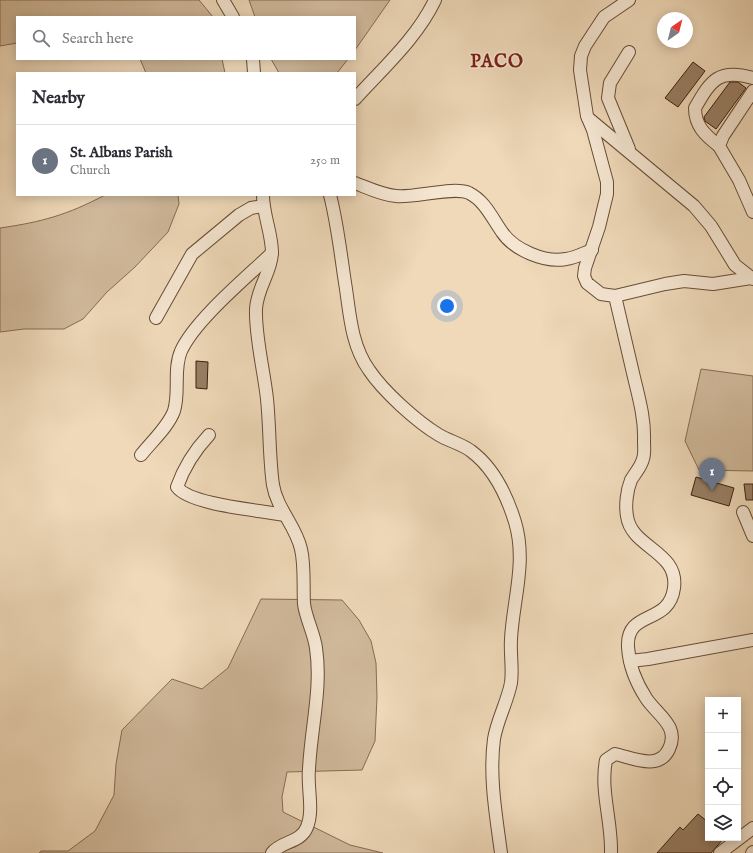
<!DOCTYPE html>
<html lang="en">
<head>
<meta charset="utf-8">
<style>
  body { margin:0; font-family:"IM FELL English",serif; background:#f2f2f3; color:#2b2b33 }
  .controls { position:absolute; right:12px; bottom:12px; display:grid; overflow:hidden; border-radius:0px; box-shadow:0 2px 10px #0003 }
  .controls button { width:36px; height:36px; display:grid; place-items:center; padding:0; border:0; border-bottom:1px solid #e1e1e2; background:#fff; color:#2b2b33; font:20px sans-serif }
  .compass { position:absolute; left:657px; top:12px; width:36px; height:36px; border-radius:50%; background:#fff; box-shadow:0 2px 10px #0003; rotate:35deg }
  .you { position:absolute; left:447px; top:306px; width:14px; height:14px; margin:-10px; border:3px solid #fff; border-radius:50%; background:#1a73e8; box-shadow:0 0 0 6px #1a73e833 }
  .badge { display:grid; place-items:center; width:26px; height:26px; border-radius:50%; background:#ea580c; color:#fff; font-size:13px; font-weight:700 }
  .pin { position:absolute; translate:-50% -33px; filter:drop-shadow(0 1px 2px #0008) }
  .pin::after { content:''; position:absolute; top:21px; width:14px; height:12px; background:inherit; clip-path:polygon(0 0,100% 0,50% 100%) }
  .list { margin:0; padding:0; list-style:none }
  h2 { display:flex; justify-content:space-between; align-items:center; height:52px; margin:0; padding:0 16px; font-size:17px }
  h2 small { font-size:13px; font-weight:400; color:#7c7c81 }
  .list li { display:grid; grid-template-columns:26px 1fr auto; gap:12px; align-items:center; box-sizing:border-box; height:72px; padding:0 16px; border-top:1px solid #e1e1e2 }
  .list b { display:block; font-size:15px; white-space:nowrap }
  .list p { margin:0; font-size:13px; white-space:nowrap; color:#7c7c81 }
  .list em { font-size:13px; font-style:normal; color:#7c7c81 }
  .icon { flex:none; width:22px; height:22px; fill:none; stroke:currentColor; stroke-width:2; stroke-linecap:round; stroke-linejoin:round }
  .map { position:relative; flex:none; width:753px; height:853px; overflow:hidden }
  .search { position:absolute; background:#fff; box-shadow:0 2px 10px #0003; left:16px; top:16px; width:340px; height:44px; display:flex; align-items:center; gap:10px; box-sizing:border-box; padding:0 14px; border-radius:0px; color:#7c7c81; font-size:15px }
  .panel { position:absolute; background:#fff; box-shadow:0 2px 10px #0003; left:16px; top:72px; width:340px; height:124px; border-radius:0px }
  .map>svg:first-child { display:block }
</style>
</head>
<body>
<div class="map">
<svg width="753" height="853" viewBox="0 0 753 853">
  <rect width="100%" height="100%" fill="#efd9b9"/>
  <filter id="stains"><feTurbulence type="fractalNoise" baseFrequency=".005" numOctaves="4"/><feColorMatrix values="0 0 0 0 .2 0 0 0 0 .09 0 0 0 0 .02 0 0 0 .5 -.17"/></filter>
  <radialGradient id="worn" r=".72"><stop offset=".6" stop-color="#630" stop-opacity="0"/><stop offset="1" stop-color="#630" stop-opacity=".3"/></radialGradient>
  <g fill="#d0b99b" stroke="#856c53">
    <polygon points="0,0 199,0 213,17 17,17 17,43 0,46"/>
    <polygon points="249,0 390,0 355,50 355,17 255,17"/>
    <polygon points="140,59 222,59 225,73 146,73"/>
    <polygon points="271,59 348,59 337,73 279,73"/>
    <path d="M105,195h73l1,9 -11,28 -33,35 -28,25 -24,27 -19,10h-40l-24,3v-104c42,-6 67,-13 105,-33z"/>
    <polygon points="701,369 753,376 753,471 699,470 685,441"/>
    <polygon points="261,599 342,600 359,620 371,641 376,663 377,697 375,741 362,770 287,772 282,797 283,812 350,845 383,853 39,853 41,851 68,851 95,831 114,795 116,764 122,730 172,679 202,689 228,668"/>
  </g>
  <g fill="#987f65" stroke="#3a1e0b">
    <polygon points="693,62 705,71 678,107 665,98"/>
    <polygon points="730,82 738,82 746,88 716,129 705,121 704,117"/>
    <polygon points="196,361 208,362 207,389 196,388"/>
    <polygon points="696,477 734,488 729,506 691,495"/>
    <polygon points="744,484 753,484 753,500 746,500"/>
    <polygon points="698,814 708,822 708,838 724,838 711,853 657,853 680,827 683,830"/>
  </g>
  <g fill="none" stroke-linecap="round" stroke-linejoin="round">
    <defs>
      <g id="minor">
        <polyline points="223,0 233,17"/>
        <polyline points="629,0 604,17 585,46 581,56 580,70 587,116 593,130 607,182 607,194 599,227 585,268 584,276 587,283 601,294 615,296 665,284 684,281 713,284 751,278"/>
        <polyline points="629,52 610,83 608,98 629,149"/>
        <polyline points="253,59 254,73"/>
        <polyline points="753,91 723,136 719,146 739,180 753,212"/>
        <path d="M355,99c28,-31 62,-61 80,-99"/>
        <polyline points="588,118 694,206 711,226 735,265 753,279"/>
        <path d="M719,146c-14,-11 -24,-20 -24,-38 16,-28 24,-40 58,-30"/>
        <path d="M355,183c13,5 27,12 41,13 19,2 58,-10 73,-3 16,8 23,25 33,39 12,18 43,31 64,27 9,-1 18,-6 26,-9"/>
        <path d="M263,195c0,20 9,38 9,58 -1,20 -15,35 -16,56 -1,27 8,62 11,90 3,29 2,58 6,86 4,24 23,41 28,64 4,17 2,37 3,55 2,15 10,29 12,44 6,40 -5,80 -7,121 -2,18 5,41 -2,58 -6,16 -26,14 -35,26"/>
        <path d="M330,195c8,31 11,63 16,94 4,28 6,57 23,81 14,21 48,52 70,65 10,6 23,9 32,16 23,17 36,45 44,71 12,40 -2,78 -4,117 -1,15 2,30 0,44 -4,20 -14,37 -17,56 -5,38 2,76 7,114"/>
        <polyline points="156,318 192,254 239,215 251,208 263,206"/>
        <path d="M209,435c-14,15 -25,32 -32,52 13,18 83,23 107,28"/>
        <path d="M141,455c11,-14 27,-28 33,-44 6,-19 -1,-42 7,-60 14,-31 65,-73 91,-98"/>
        <polyline points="743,512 753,536"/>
        <polyline points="630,661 648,659 753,640"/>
        <path d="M611,853c1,-32 -11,-62 -5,-93l9,-6c18,4 44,17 54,-5 11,-23 -12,-34 -23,-51 -9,-14 -17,-33 -18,-51 -2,-38 41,-21 46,-59 5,-37 -43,-40 -47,-72 -2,-11 0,-26 4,-36 4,-7 10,-13 12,-21 2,-5 1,-12 1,-18 1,-24 -6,-46 -11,-68 -6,-26 -12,-51 -18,-77"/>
        <polyline points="720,853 753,828"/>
        <polyline points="752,853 753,852"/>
      </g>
    </defs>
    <use href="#minor" stroke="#674d36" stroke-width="14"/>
    <use href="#minor" stroke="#f5e6d2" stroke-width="12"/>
  </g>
  <g text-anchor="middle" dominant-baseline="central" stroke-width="3" stroke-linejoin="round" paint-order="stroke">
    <g font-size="18" font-weight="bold" letter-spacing="1" fill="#7a1f14" stroke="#f5e6d2">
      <text x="497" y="62">PACO</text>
    </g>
  </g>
  <rect width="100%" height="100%" filter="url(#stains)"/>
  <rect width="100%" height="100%" fill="url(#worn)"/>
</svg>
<div class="controls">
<button>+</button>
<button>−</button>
<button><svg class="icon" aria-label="locate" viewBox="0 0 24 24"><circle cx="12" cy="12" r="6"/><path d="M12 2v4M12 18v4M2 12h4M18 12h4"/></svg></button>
<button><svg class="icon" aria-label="layers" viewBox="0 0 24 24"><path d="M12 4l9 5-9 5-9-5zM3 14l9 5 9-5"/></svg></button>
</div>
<svg class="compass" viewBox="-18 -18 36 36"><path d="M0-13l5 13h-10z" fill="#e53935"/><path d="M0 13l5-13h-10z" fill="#7c7c81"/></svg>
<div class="you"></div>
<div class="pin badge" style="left:712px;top:491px;background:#6b7280">1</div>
<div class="search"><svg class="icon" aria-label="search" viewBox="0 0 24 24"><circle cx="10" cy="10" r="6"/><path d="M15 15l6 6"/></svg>Search here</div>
<section class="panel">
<h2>Nearby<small></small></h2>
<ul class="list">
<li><span class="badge" style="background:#6b7280">1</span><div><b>St. Albans Parish</b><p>Church</p></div><em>250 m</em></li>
</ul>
</section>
</div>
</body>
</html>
